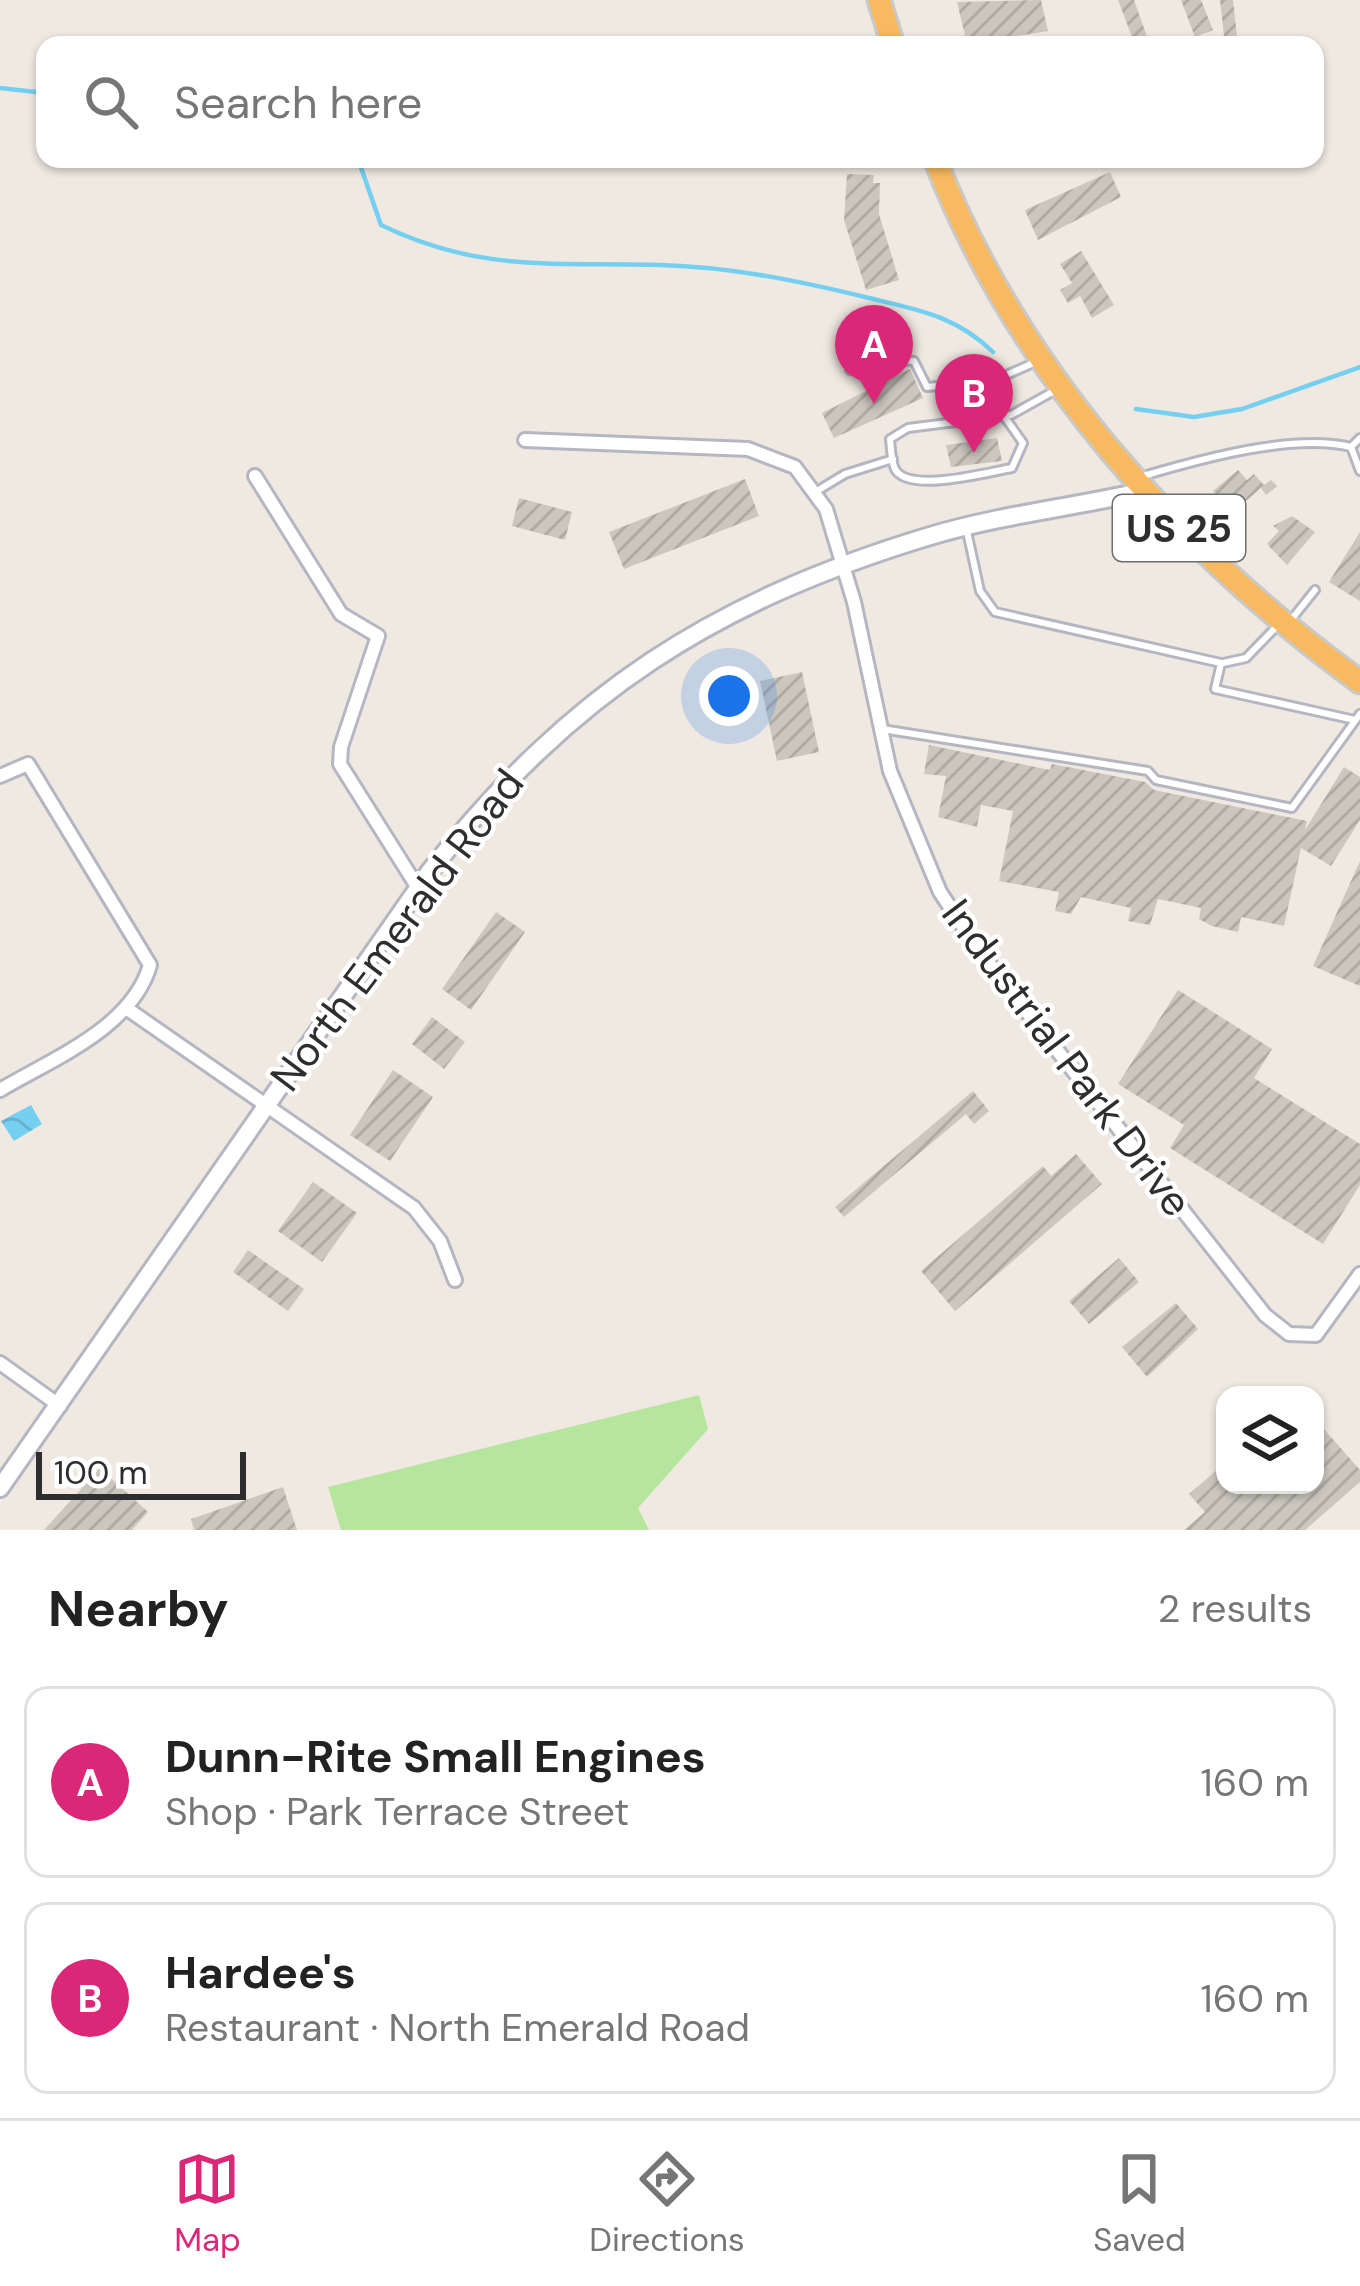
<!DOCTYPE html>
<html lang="en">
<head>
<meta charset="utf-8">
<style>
  body { margin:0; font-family:"DM Sans",sans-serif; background:#f6f6f6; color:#222 }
  .controls { position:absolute; right:36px; bottom:36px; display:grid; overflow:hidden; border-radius:24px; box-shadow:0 3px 9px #0004 }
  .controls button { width:108px; height:108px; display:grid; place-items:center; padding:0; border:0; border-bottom:3px solid #e0e0e0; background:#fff; color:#222; font:60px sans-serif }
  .scale { position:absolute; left:36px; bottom:30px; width:210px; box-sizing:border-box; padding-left:12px; border:6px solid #2e2e2e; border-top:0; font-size:33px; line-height:42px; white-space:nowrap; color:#2e2e2e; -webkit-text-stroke:9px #fff; paint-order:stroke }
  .you { position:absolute; left:729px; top:696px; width:42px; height:42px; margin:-30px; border:9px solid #fff; border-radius:50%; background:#1a73e8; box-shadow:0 0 0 18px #1a73e833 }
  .badge { display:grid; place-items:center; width:78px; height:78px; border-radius:50%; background:#db2777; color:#fff; font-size:39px; font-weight:700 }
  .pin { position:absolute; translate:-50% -99px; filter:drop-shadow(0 3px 6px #0008) }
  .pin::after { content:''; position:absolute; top:63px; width:42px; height:36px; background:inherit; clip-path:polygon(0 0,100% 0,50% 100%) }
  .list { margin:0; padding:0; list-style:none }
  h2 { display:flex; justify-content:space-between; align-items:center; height:156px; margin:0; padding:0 48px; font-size:51px }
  h2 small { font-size:39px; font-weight:400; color:#767676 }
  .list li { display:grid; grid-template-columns:78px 1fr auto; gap:36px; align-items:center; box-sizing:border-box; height:192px; margin:0 24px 24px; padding:0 24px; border:3px solid #e0e0e0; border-radius:24px }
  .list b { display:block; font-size:45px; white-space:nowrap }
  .list p { margin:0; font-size:39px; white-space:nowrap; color:#767676 }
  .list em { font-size:39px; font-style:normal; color:#767676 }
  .icon { flex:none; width:66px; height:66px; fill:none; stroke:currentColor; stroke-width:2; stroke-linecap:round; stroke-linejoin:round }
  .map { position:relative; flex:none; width:1360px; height:1530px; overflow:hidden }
  .search { position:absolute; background:#fff; box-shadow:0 3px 9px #0004; left:36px; right:36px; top:36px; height:132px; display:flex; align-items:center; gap:30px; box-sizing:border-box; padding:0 42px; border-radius:24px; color:#767676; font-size:45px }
  .sheet { height:588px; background:#fff }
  nav { display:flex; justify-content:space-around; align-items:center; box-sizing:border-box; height:168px; border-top:3px solid #e0e0e0; background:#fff; font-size:33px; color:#767676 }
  nav a { display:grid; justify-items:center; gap:6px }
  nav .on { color:#db2777 }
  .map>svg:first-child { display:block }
</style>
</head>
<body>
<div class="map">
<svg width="1360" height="1530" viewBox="0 0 1360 1530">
  <defs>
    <pattern id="water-waves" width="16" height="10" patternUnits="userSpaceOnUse" patternTransform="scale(3)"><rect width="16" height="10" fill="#75cff0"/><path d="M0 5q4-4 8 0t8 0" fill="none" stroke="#66b2ce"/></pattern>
    <pattern id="building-hatch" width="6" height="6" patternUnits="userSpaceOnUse" patternTransform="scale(3)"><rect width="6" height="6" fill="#cbc7bf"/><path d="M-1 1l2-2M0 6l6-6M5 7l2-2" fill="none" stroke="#afaba4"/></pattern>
  </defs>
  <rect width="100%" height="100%" fill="#efe9e1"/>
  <polygon fill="#b6e59e" points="699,1395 708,1429 638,1508 649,1530 341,1530 328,1487"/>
  <polygon fill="url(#water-waves)" points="31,1105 42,1124 14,1141 1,1121"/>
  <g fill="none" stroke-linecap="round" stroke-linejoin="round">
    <g stroke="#75cff0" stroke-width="4.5">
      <polyline points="0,88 45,93"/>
      <path d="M358,159l23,66c99,48 174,37 279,40 72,2 140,16 209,33 50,12 87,18 124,54"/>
      <polyline points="1136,409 1194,417 1242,409 1360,367"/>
    </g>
  </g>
  <g fill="url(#building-hatch)">
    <polygon points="1041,0 1048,31 967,44 957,2"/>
    <polygon points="1118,0 1134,0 1150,45 1135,45"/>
    <polygon points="1181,0 1201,0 1213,30 1195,37"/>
    <polygon points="1220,0 1233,0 1238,45 1225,45"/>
    <polygon points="1110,172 1121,197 1038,240 1025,210"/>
    <polygon points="847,174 874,175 873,183 880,183 879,214 899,280 866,290 844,220"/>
    <polygon points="1081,251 1114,305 1092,318 1080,296 1068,303 1060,290 1072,283 1060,264"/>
    <polygon points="910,369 923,398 834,438 822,413"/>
    <polygon points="997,438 1002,461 951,467 946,445"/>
    <polygon points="1238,470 1247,480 1254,474 1264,485 1271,480 1277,486 1266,495 1261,488 1232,513 1213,491"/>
    <polygon points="745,479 759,516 624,569 609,532"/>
    <polygon points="519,498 572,512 565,540 512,526"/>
    <polygon points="1292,516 1315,532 1287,565 1267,544 1279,531 1273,526"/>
    <polygon points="1360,532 1360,601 1329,582"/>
    <polygon points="802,672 819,752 777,761 760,681"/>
    <polygon points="929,745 1050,770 1052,764 1145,782 1154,790 1307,821 1305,830 1344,767 1360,777 1360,820 1331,866 1301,848 1284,926 1241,917 1238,932 1212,926 1199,919 1201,908 1158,899 1150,925 1128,921 1131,908 1081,897 1071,914 1055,911 1059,892 999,881 1013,811 981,805 977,827 938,817 946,776 924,774"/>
    <polygon points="1360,861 1360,986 1313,966"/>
    <polygon points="496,912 525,932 471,1010 442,989"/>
    <polygon points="1178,990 1272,1049 1254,1078 1360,1144 1360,1185 1323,1244 1170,1148 1184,1125 1118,1084"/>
    <polygon points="432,1017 465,1042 444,1069 412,1044"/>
    <polygon points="393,1070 433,1097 390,1161 350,1135"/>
    <polygon points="973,1091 989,1111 974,1124 966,1114 844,1217 835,1207"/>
    <polygon points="1076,1154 1102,1184 955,1311 921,1271 1043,1166 1051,1176"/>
    <polygon points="313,1182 357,1213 322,1262 278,1231"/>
    <polygon points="248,1250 304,1289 288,1311 233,1272"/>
    <polygon points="1119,1258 1139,1282 1089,1324 1069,1301"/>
    <polygon points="1176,1303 1198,1329 1147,1377 1122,1347"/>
    <polygon points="1315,1419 1360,1470 1360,1482 1305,1530 1184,1530 1205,1512 1189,1494 1225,1463 1225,1485 1315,1485"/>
    <polygon points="100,1468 148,1512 132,1530 44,1530"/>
    <polygon points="283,1487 297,1530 194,1530 191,1519"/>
  </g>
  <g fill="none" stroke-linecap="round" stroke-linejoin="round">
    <defs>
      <g id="service">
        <polyline points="850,370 884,359 914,361 927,387 993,381 1040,360"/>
        <path d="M1004,416l19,27 -11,25c-24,4 -104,26 -117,1 -4,-8 -4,-21 -5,-30l18,-11 103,-13 43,-24"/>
        <polyline points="1360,438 1351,447 1360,471"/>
        <path d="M1143,476c58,-17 150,-43 208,-29"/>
        <polyline points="817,491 845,474 893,459"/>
        <polyline points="966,527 980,591 995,612 1221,663 1215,689 1355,720"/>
        <polyline points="1291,620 1315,590"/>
        <polyline points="1223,663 1246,658 1278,625"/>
        <polyline points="882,729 1148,771 1156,780 1292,808 1360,714"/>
      </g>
      <g id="minor">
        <polyline points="525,440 748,449 795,467 826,509 854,602 890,771 940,892 980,952 1265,1315 1289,1334 1316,1335 1360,1274"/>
        <polyline points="255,476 341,614 378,636 341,747 340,764 418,888"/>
        <path d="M0,776l28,-12 122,201c-18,63 -98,94 -150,125"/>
        <polyline points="126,1008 414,1208 440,1241 455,1280"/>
        <polyline points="0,1363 60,1406"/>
      </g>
      <path id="secondary" d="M0,1488l430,-617c142,-179 282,-269 500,-335 70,-21 144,-29 215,-45"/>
      <g id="trunk">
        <polyline points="879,0 893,45"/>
        <path d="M935,159c82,212 244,391 425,523"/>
      </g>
    </defs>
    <use href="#service" stroke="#b4b7c1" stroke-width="12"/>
    <use href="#minor" stroke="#b4b7c1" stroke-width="18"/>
    <use href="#secondary" stroke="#b4b7c1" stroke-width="22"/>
    <use href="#trunk" stroke="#c9c9c9" stroke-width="27"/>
    <use href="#service" stroke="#fff" stroke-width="6"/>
    <use href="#minor" stroke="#fff" stroke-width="12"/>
    <use href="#secondary" stroke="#fff" stroke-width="16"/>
    <use href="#trunk" stroke="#f8ba60" stroke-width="21"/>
  </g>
  <g text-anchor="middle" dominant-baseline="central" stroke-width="9" stroke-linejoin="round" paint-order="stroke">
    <rect fill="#fff" stroke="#6d6d6d" stroke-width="3" x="1113" y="495" width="132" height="66" rx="9"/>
    <g font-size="39" font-weight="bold" fill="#2e2e2e">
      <text x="1179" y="528">US 25</text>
    </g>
    <g font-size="42" fill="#2e2e2e" stroke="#fff">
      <text transform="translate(397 930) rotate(-53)">North Emerald Road</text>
      <text transform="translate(1067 1058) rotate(53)">Industrial Park Drive</text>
    </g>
  </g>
</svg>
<div class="controls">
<button><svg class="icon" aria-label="layers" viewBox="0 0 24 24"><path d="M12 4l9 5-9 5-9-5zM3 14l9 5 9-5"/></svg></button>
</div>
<div class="scale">100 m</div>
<div class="you"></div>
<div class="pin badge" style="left:874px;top:404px">A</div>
<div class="pin badge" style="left:974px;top:453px">B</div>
<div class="search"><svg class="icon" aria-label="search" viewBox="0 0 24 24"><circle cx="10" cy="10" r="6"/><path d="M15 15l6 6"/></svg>Search here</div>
</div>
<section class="sheet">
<h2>Nearby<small>2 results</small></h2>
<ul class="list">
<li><span class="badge">A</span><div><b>Dunn-Rite Small Engines</b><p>Shop · Park Terrace Street</p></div><em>160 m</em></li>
<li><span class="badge">B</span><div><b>Hardee's</b><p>Restaurant · North Emerald Road</p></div><em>160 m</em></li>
</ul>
</section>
<nav>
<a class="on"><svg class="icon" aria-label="map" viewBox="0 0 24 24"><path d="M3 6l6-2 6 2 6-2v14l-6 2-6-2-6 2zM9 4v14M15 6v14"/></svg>Map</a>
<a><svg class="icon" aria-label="directions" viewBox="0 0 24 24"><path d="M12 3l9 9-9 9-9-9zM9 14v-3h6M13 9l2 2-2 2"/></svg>Directions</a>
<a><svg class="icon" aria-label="saved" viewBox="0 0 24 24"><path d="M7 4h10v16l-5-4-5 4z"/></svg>Saved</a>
</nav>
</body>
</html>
